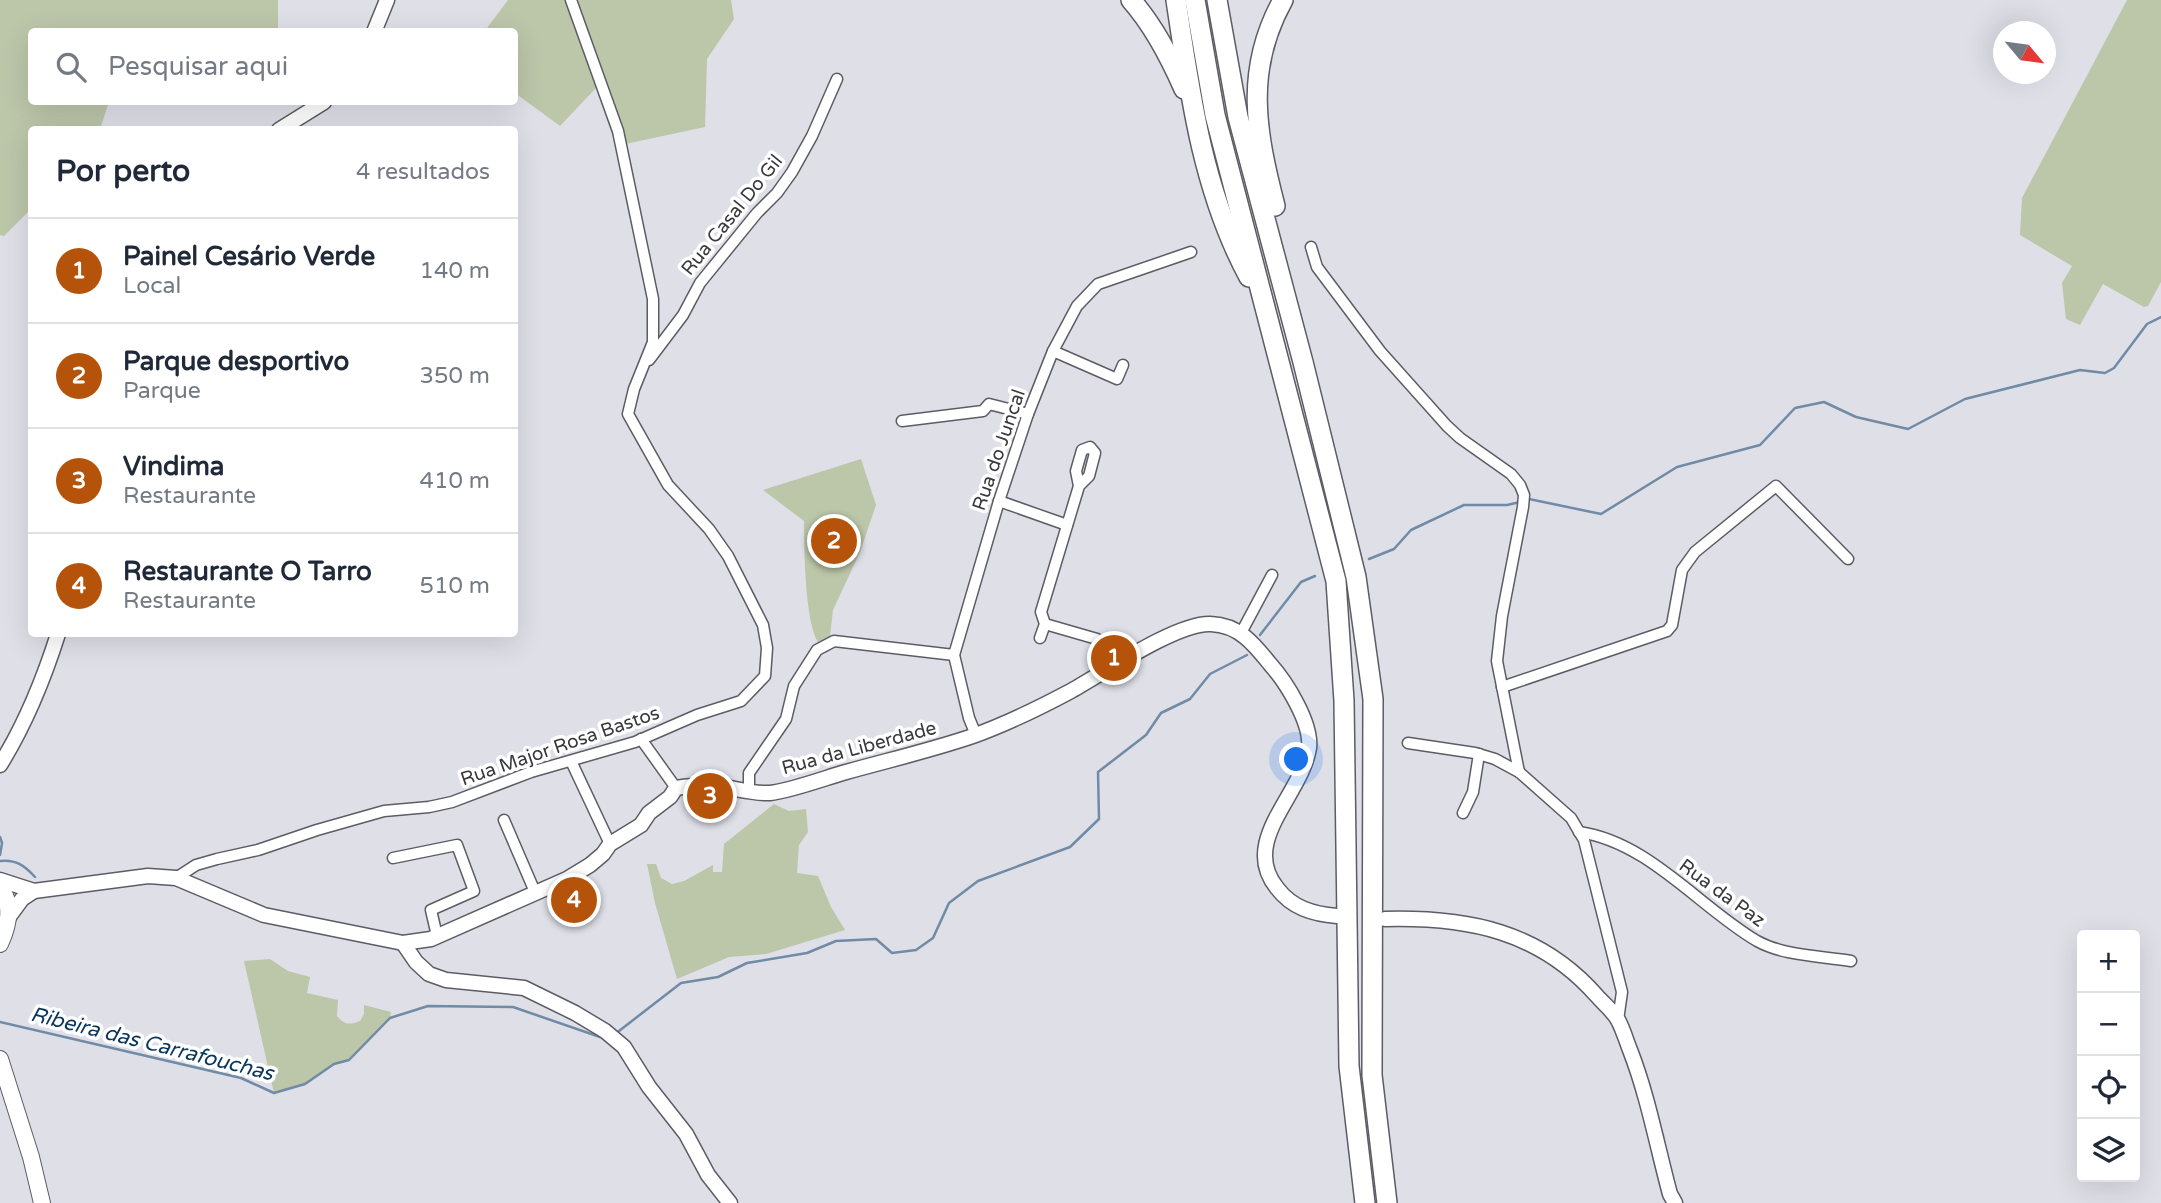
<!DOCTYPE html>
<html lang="pt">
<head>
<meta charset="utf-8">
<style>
  body { margin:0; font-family:"Varela Round",sans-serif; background:#f2f2f3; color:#1f2937 }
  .controls { position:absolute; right:21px; bottom:21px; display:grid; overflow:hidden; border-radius:7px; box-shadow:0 7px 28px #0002 }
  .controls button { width:63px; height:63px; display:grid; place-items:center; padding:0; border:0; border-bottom:2px solid #e0e1e3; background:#fff; color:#1f2937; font:35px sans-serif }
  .compass { position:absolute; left:1993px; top:21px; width:63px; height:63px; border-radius:50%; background:#fff; box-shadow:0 7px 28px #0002; rotate:119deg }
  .you { position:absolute; left:1297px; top:760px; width:24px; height:24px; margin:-18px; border:5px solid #fff; border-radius:50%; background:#1a73e8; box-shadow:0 0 0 10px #1a73e833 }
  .badge { display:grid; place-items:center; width:46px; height:46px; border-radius:50%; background:#b45309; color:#fff; font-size:23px; font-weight:700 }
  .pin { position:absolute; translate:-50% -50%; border:4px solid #fff; box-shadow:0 2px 7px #0006 }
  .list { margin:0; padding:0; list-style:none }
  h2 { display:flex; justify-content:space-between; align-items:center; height:91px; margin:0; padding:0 28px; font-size:30px }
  h2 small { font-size:23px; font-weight:400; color:#747a83 }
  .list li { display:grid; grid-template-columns:46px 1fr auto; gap:21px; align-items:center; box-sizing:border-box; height:105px; padding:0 28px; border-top:2px solid #e0e1e3 }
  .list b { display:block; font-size:26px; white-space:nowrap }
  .list p { margin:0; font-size:23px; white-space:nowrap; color:#747a83 }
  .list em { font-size:23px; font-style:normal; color:#747a83 }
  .icon { flex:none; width:38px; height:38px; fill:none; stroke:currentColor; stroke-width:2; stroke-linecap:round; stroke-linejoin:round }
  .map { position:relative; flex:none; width:2161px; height:1203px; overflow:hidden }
  .search { position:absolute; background:#fff; box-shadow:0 7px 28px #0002; left:28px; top:28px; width:490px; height:77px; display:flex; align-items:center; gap:18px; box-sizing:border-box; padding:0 24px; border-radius:7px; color:#747a83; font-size:26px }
  .panel { position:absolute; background:#fff; box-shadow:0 7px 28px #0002; left:28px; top:126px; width:490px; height:511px; border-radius:7px }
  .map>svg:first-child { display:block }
</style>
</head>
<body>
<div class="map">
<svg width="2161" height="1203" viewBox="0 0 2161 1203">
  <rect width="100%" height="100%" fill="#dfdfe8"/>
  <g fill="#bcc6a9">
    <polygon points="0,0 278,0 278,31 32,32 32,102 109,102 100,129 32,130 31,209 4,236 0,235"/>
    <polygon points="508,0 731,0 734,19 707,59 705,127 616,146 596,88 560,126 515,93 514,32 484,32"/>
    <polygon points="2127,0 2161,0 2161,282 2148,306 2144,307 2103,284 2080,325 2066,319 2062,283 2072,266 2020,235 2022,198"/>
    <path d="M861,459l15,46 -16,47 -27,58 -3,26 -11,7c-14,-17 -15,-97 -15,-122l-41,-31z"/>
    <polygon points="774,804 789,811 806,809 808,832 799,845 797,873 818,876 831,907 845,930 766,954 729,957 677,979 655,903 647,864 656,864 661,878 672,884 684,881 713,865 713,872 722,872 724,844"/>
    <path d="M270,959l18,12 22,6 -3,16 31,7 -1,16c7,9 13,9 23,5l4,-7v-9l27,7 -1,6 -41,42 -15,4 -29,20 -31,9 -30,-132z"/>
  </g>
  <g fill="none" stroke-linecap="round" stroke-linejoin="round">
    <g stroke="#708ba5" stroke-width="2.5">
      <polyline points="1529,499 1601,514 1677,467 1760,445 1795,408 1824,402 1856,417 1908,429 1965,399 2080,370 2105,373 2114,368 2147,324 2161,317"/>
      <polyline points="1369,559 1394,549 1411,530 1464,505 1507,505 1520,502"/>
      <polyline points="1260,635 1301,582 1315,576"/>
      <polyline points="0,837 2,843 0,855"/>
      <path d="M0,861c16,-2 25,5 35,16"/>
      <polyline points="0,1022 241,1078 274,1093 305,1084 334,1064 349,1060 390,1018 428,1006 513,1007 600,1037"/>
      <polyline points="619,1031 681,983 718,977 747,963 807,953 836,941 876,939 892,953 916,950 933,938 949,903 978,881 1070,847 1099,819 1098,772 1146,735 1161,713 1190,699 1210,674 1247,655"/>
    </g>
    <defs>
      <g id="street">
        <polyline points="1311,247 1317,267 1380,351 1447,426 1460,438 1511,474 1520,485 1524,495 1523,507 1502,616 1497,661 1519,772"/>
        <polyline points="1053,351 1117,379 1123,365"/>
        <polyline points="649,360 683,315 700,283 757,213 777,193 792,172 812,136 837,79"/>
        <polyline points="902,421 983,411 989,404 1028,414"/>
        <polyline points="999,501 1067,525"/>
        <polyline points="1045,624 1097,639 1114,667"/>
        <polyline points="1241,633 1272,575"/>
        <polyline points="1040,638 1045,624 1041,612 1079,486 1089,476 1095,453 1090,447 1082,450 1076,471 1079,486"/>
        <polyline points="1502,687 1667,631 1672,625 1682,570 1695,552 1776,486 1848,559"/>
        <polyline points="976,735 969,718 954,655 999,501 1028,414 1053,351 1077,306 1098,284 1191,252"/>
        <polyline points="641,739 676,788"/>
        <polyline points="1408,743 1475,753 1495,759 1519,772 1571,818 1584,840 1622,992 1618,1020"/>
        <polyline points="571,761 610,844"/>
        <polyline points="749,790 749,773 786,719 794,686 817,650 834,641 954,655"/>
        <polyline points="1463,813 1473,792 1479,754"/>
        <polyline points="504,820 535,892"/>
        <path d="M1579,832c70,10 120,75 178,109 27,15 64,15 94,20"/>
        <polyline points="393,858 457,845 474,891 431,910 437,936"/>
        <polyline points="176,878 196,865 217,859 258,850 317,830 384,811 429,807 452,802 531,772 635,742 697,715 741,701 765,676 767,648 763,625 728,556 709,529 668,485 628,414 634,389 653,342 653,299 618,131 571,0"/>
      </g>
      <g id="secondary">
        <polyline points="374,32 387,0"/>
        <polyline points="279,130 324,102"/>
        <path d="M0,765c25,-40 44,-87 58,-131"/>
        <path d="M0,880l34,11 114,-15 28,2 88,37 139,28 28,-4 136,-60 23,-14 13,-11 7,-10 31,-19 8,-12 21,-16 6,-9c13,-2 28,-4 42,-2 16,2 36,8 52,7 20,-2 55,-15 76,-21 43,-12 86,-22 127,-36 33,-12 66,-28 96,-44 33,-18 108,-70 142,-68 28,1 43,20 59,40 16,18 42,59 39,84 -7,47 -70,93 -32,140 15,20 36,26 60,28"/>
        <polyline points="8,918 22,899 34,891"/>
        <path d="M1385,919c83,-2 155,12 212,77 7,8 16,15 21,24 5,9 8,20 12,30 18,46 27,96 40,144l5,9"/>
        <polyline points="403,943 416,962 429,974 446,980 524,988 575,1013 605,1031 624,1047 649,1087 686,1134 708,1175 730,1203"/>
      </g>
      <g id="primary">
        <path d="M0,886c13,19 9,39 0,58"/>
        <polyline points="0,1059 31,1157 42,1203"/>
      </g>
      <g id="highway">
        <path d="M1131,0c23,26 39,57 53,89"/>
        <path d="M1176,0c14,95 27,192 73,277"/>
        <polyline points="1195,0 1215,115 1336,581 1344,701 1349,1066 1365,1203"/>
        <polyline points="1217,0 1238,117 1303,362 1356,577 1373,699 1372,1075 1387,1203"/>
        <path d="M1275,206c-19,-74 -31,-136 8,-206"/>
      </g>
    </defs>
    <use href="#street" stroke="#5c5c64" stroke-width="13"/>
    <use href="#secondary" stroke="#5c5c64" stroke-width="17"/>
    <use href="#primary" stroke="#5c5c64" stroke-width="18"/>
    <use href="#highway" stroke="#5c5c64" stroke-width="22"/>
    <use href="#street" stroke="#fff" stroke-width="10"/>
    <use href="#secondary" stroke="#fff" stroke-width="14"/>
    <use href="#primary" stroke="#fff" stroke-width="16"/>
    <use href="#highway" stroke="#fff" stroke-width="19"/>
  </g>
  <g text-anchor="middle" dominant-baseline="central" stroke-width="7" stroke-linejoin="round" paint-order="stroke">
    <g font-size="19" fill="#39393c" stroke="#fff">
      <text transform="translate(732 215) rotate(-51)">Rua Casal Do Gil</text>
      <text transform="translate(999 450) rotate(-71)">Rua do Juncal</text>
      <text transform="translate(560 746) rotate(-19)">Rua Major Rosa Bastos</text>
      <text transform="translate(859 748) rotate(-15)">Rua da Liberdade</text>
      <text transform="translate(1722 893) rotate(36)">Rua da Paz</text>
    </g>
    <g font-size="21" font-style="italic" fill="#08355a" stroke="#fff">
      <text transform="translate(152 1044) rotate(14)">Ribeira das Carrafouchas</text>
    </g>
  </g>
</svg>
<div class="controls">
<button>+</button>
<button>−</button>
<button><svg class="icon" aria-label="locate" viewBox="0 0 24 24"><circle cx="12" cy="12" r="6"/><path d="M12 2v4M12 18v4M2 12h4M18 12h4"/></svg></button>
<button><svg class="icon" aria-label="layers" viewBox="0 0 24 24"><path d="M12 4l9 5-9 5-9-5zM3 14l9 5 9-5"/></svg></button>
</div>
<svg class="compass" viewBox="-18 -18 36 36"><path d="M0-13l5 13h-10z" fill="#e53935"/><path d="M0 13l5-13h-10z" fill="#747a83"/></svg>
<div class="you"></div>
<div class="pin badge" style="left:1114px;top:658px">1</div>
<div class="pin badge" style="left:834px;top:541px">2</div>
<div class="pin badge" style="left:710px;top:796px">3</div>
<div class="pin badge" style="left:574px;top:900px">4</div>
<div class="search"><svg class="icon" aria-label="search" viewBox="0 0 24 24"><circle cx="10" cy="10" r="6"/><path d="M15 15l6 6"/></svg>Pesquisar aqui</div>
<section class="panel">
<h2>Por perto<small>4 resultados</small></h2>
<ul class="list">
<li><span class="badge">1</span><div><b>Painel Cesário Verde</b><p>Local</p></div><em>140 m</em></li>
<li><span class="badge">2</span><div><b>Parque desportivo</b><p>Parque</p></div><em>350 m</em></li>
<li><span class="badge">3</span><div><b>Vindima</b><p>Restaurante</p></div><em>410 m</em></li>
<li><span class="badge">4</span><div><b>Restaurante O Tarro</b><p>Restaurante</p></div><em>510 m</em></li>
</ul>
</section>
</div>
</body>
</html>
